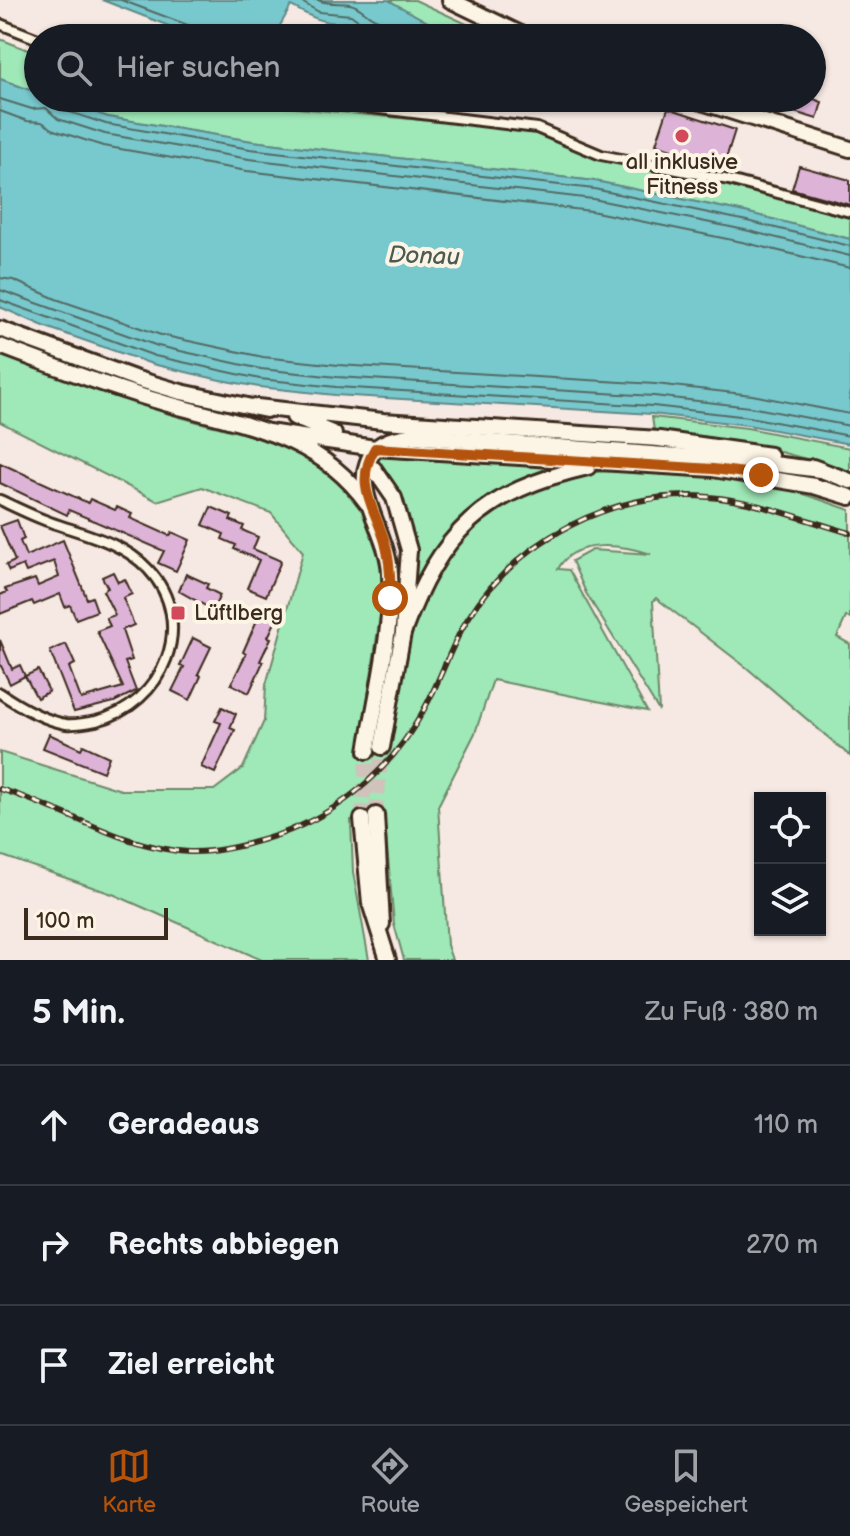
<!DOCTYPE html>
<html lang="de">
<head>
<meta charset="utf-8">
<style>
  body { margin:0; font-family:"Balsamiq Sans",sans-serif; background:#20242c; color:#f1f3f6 }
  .controls { position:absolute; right:24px; bottom:24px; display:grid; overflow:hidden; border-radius:0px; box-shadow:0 2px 6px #0004 }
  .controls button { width:72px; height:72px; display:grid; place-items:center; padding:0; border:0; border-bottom:2px solid #363941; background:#171b24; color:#f1f3f6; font:40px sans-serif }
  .scale { position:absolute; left:24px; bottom:20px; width:144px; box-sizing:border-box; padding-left:8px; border:4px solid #3b2a1e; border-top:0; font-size:22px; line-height:28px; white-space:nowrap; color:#3b2a1e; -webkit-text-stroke:6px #fcf5e5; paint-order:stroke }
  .stop { position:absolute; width:24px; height:24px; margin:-18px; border:6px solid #b45309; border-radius:50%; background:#fff }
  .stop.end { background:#b45309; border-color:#fff; box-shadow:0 2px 8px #0008 }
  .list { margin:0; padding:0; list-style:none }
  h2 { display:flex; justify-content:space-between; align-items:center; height:104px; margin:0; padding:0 32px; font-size:34px }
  h2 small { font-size:26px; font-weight:400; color:#9ea1a6 }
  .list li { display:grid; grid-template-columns:52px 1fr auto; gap:24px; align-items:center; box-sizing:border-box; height:120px; padding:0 32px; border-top:2px solid #363941 }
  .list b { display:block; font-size:30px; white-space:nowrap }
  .list em { font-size:26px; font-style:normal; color:#9ea1a6 }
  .icon { flex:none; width:44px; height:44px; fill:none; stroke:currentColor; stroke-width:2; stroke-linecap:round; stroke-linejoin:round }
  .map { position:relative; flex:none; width:850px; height:960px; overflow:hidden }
  .search { position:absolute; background:#171b24; box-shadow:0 2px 6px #0004; left:24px; right:24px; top:24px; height:88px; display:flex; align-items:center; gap:20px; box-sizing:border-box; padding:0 28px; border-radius:44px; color:#9ea1a6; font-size:30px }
  .sheet { height:464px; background:#171b24 }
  nav { display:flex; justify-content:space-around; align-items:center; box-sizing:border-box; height:112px; border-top:2px solid #363941; background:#171b24; font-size:22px; color:#9ea1a6 }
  nav a { display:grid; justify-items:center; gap:4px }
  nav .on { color:#b45309 }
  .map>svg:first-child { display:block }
</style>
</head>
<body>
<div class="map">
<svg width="850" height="960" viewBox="0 0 850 960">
  <rect width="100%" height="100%" fill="#f6e8e2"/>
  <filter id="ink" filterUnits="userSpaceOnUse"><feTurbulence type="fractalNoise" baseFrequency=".0125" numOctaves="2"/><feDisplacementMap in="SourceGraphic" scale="16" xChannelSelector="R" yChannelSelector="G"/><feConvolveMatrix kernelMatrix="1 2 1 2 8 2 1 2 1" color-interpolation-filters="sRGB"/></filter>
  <g filter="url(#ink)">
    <g fill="#9fe8b7" stroke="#6d896a" stroke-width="2">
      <polygon points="388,0 415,0 497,38 456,38"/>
      <polygon points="0,39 38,54 38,93 0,79"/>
      <path d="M54,98h134l340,32c62,31 130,40 196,55 42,9 84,22 126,33v21l-101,-26 -154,-32 -343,-40 -144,-24z"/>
      <path d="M0,352c57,22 115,44 173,63 68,21 139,24 184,87 17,25 26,50 28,80l-25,169 28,-4 13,-79 16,-65 39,-62 28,-23 55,-32 44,-13 26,-2 68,3 75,8 49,11 49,17v108l-4,-1 -9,20 13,7v112l-103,-88 -91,-70 -3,3 6,110 -73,-118 -14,-32 20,-11 59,4c-28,-9 -76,-17 -93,15l11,1 78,141 -154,-31 -18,53 -37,73 9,139 5,15h-48l-10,-36 -10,-110 -33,6 2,52 16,88h-107l-147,-65 -115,-40v-103l121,38h93l29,-22 21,-47 2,-36 37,-133 -32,-39 -69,-26 -45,14 -157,-79z"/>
      <polygon points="652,417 747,428 850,448 850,471 762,447 654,431"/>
      <path d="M380,453l193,12c-25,9 -53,17 -77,29 -38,20 -58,60 -81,94h-3l-18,-99 -19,-27z"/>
    </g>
    <g fill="#78c9ce" stroke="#608988" stroke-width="2">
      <path d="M102,0h286l68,38h-81l-15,-5 -13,-11c-21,4 -38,-6 -56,-16l-18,32h-73z"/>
      <polygon points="0,79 38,93 38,98 54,98 108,117 252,141 595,181 749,213 850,239 850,444 748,425 652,414 335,395 259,387 220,380 152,364 46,327 0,307"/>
    </g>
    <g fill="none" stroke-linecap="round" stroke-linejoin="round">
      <g stroke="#536a64" stroke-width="2">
        <polyline points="121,0 193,27 198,31 199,38"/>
        <polyline points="298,0 319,12 351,15 370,29 372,38"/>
        <path d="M318,0c12,5 21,2 32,4 11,2 17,13 28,16l4,18"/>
        <polyline points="56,98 56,104 61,109 106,124 250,149 594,189 747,221 850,246"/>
        <polyline points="0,99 32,109 46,108 58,119 105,134 249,159 593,199 745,230 850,256"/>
        <polyline points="0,111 27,121 42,122 54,130 103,146 247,171 591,211 742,242 850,268"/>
        <polyline points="0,278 13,280 56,299 161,335 263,357 338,365 655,384 752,395 850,414"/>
        <polyline points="0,290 158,346 261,369 337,377 654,396 750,407 850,426"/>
        <polyline points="0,300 155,356 260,379 336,387 653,406 749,417 850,436"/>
      </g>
    </g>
    <g fill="#deb3d8" stroke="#3b2a1e" stroke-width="2">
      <polygon points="777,98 811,98 822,102 817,119 774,106"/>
      <polygon points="668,108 735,130 724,165 699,158 697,163 680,157 681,152 656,144"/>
      <polygon points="799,166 850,180 850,205 792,189"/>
      <polygon points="0,463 88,503 90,499 115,510 117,507 132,514 130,518 170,536 172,532 190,540 176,571 158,563 164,551 69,510 67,515 0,483"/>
      <polygon points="211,507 232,516 230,520 244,526 242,530 258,537 253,549 281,561 266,596 247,588 259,560 234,549 236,545 222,539 224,534 203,525"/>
      <polygon points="17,520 24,539 20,541 26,556 63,540 87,599 92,597 97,611 76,619 70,605 65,607 60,594 34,605 32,601 0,614 0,595 7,592 5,589 35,579 38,586 59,577 54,561 26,572 23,565 9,571 6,565 15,561 0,526"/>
      <polygon points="113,572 118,582 125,579 132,594 123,598 134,625 122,630 132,660 125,662 136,691 114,702 74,712 50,651 66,644 75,664 69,667 81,699 123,687 97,631 110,626 106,618 115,615 103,591 108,588 102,577"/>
      <polygon points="186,574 208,584 206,588 220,595 213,610 179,591"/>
      <polygon points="264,604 280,612 268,637 271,638 260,661 263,662 249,693 231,684 246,654 243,652"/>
      <polygon points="193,638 211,647 198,674 201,676 190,700 172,691 184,667 180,666"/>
      <polygon points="0,640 12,669 20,665 25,676 10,684 0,664"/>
      <polygon points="38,670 49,691 37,698 25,676"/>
      <polygon points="222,707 236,714 230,728 235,730 215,773 201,767 221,723 215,721"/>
      <polygon points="49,734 81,749 83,745 109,757 103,772 43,748"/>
    </g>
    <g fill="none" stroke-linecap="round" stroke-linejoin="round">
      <g stroke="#d1c2bb" stroke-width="14" stroke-dasharray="14 7" stroke-linecap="butt">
        <polyline points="376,815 382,747"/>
        <polyline points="362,819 367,751"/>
      </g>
      <defs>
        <g id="street">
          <polyline points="0,24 38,39"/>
          <polyline points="289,98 537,128 601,155 729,180 850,212"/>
          <path d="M0,500c17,8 33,16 50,22 33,12 73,20 98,47 51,54 15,136 -52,152 -10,2 -20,4 -30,3 -23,-4 -47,-18 -66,-31"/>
        </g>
        <g id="primary">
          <polyline points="450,0 529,38"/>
          <polyline points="689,98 850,149"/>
          <polyline points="0,329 134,378 181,392 266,410"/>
          <path d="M0,346c50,19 100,38 151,53 81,25 163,30 216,104"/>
          <polyline points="257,407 383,421 659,439 770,455"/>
          <polyline points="294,417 334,434"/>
          <polyline points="268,432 375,448 713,469 814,486 850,497"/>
          <polyline points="813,467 850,481"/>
          <polyline points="374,469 394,498 409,550 403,633 382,747"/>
          <path d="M403,633c37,-101 80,-142 185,-166"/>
          <path d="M367,751c9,-55 26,-122 23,-177 -1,-36 -32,-74 -24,-106 6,-25 23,-30 46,-32l346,26 62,8"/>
          <polyline points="376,815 382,924"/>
          <polyline points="362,819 370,903 388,960"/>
        </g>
      </defs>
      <use href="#street" stroke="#3b2a1e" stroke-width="14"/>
      <use href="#primary" stroke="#3b2a1e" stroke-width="20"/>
      <use href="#street" stroke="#fcf5e5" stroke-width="8"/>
      <use href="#primary" stroke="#fcf5e5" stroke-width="14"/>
      <defs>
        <path id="rail" d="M0,789c63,19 123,59 189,63 29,1 62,-8 89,-17 67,-24 118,-70 150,-133 14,-27 23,-56 39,-82 50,-81 147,-131 242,-123 49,4 95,23 141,36"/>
      </defs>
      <use href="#rail" stroke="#3b2a1e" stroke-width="6"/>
      <use href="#rail" stroke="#fcf5e5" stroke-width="3" stroke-dasharray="9" stroke-linecap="butt"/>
    </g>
  </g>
  <g fill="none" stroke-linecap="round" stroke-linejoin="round" filter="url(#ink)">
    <path stroke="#b45309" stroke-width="10" d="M390,598c1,-19 0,-37 -5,-56 -10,-35 -32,-57 -10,-94l338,21 48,6"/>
  </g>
  <g fill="#d1495b" stroke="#fcf5e5" stroke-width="3">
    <circle cx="682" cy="136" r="8"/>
    <rect x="170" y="605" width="16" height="16" rx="4"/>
  </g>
  <g text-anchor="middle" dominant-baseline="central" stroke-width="8" stroke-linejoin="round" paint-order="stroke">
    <g font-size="22" fill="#3b2a1e" stroke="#fcf5e5">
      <text x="682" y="162">all inklusive<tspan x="682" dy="25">Fitness</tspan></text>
      <text x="194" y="613" text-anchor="start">Lüftlberg</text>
    </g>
    <g font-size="24" font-style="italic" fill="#4d5a53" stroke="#fcf5e5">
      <text transform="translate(424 256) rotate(2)">Donau</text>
    </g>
  </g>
</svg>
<div class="controls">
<button><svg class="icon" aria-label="locate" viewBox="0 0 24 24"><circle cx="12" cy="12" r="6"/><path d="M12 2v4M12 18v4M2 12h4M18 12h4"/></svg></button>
<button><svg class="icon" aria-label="layers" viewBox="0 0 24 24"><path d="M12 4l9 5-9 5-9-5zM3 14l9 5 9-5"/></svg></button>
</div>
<div class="scale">100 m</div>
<div class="stop" style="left:390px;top:598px"></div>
<div class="stop end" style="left:761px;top:475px"></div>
<div class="search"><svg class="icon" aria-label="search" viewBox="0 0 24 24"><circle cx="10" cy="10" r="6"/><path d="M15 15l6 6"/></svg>Hier suchen</div>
</div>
<section class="sheet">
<h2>5 Min.<small>Zu Fuß · 380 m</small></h2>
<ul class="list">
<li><svg class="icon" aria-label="ahead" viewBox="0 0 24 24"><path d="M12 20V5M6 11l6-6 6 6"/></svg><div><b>Geradeaus</b></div><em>110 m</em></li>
<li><svg class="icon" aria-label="right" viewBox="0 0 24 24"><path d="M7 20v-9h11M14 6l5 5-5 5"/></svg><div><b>Rechts abbiegen</b></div><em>270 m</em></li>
<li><svg class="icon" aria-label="arrive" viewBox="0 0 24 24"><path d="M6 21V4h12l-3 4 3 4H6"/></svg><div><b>Ziel erreicht</b></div></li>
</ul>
</section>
<nav>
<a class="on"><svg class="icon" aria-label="map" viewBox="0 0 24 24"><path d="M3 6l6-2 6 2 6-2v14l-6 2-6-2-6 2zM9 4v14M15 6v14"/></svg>Karte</a>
<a><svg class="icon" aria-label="directions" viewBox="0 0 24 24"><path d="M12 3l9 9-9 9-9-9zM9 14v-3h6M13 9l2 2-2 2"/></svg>Route</a>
<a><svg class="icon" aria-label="saved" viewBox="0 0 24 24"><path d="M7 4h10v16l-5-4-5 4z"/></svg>Gespeichert</a>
</nav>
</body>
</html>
